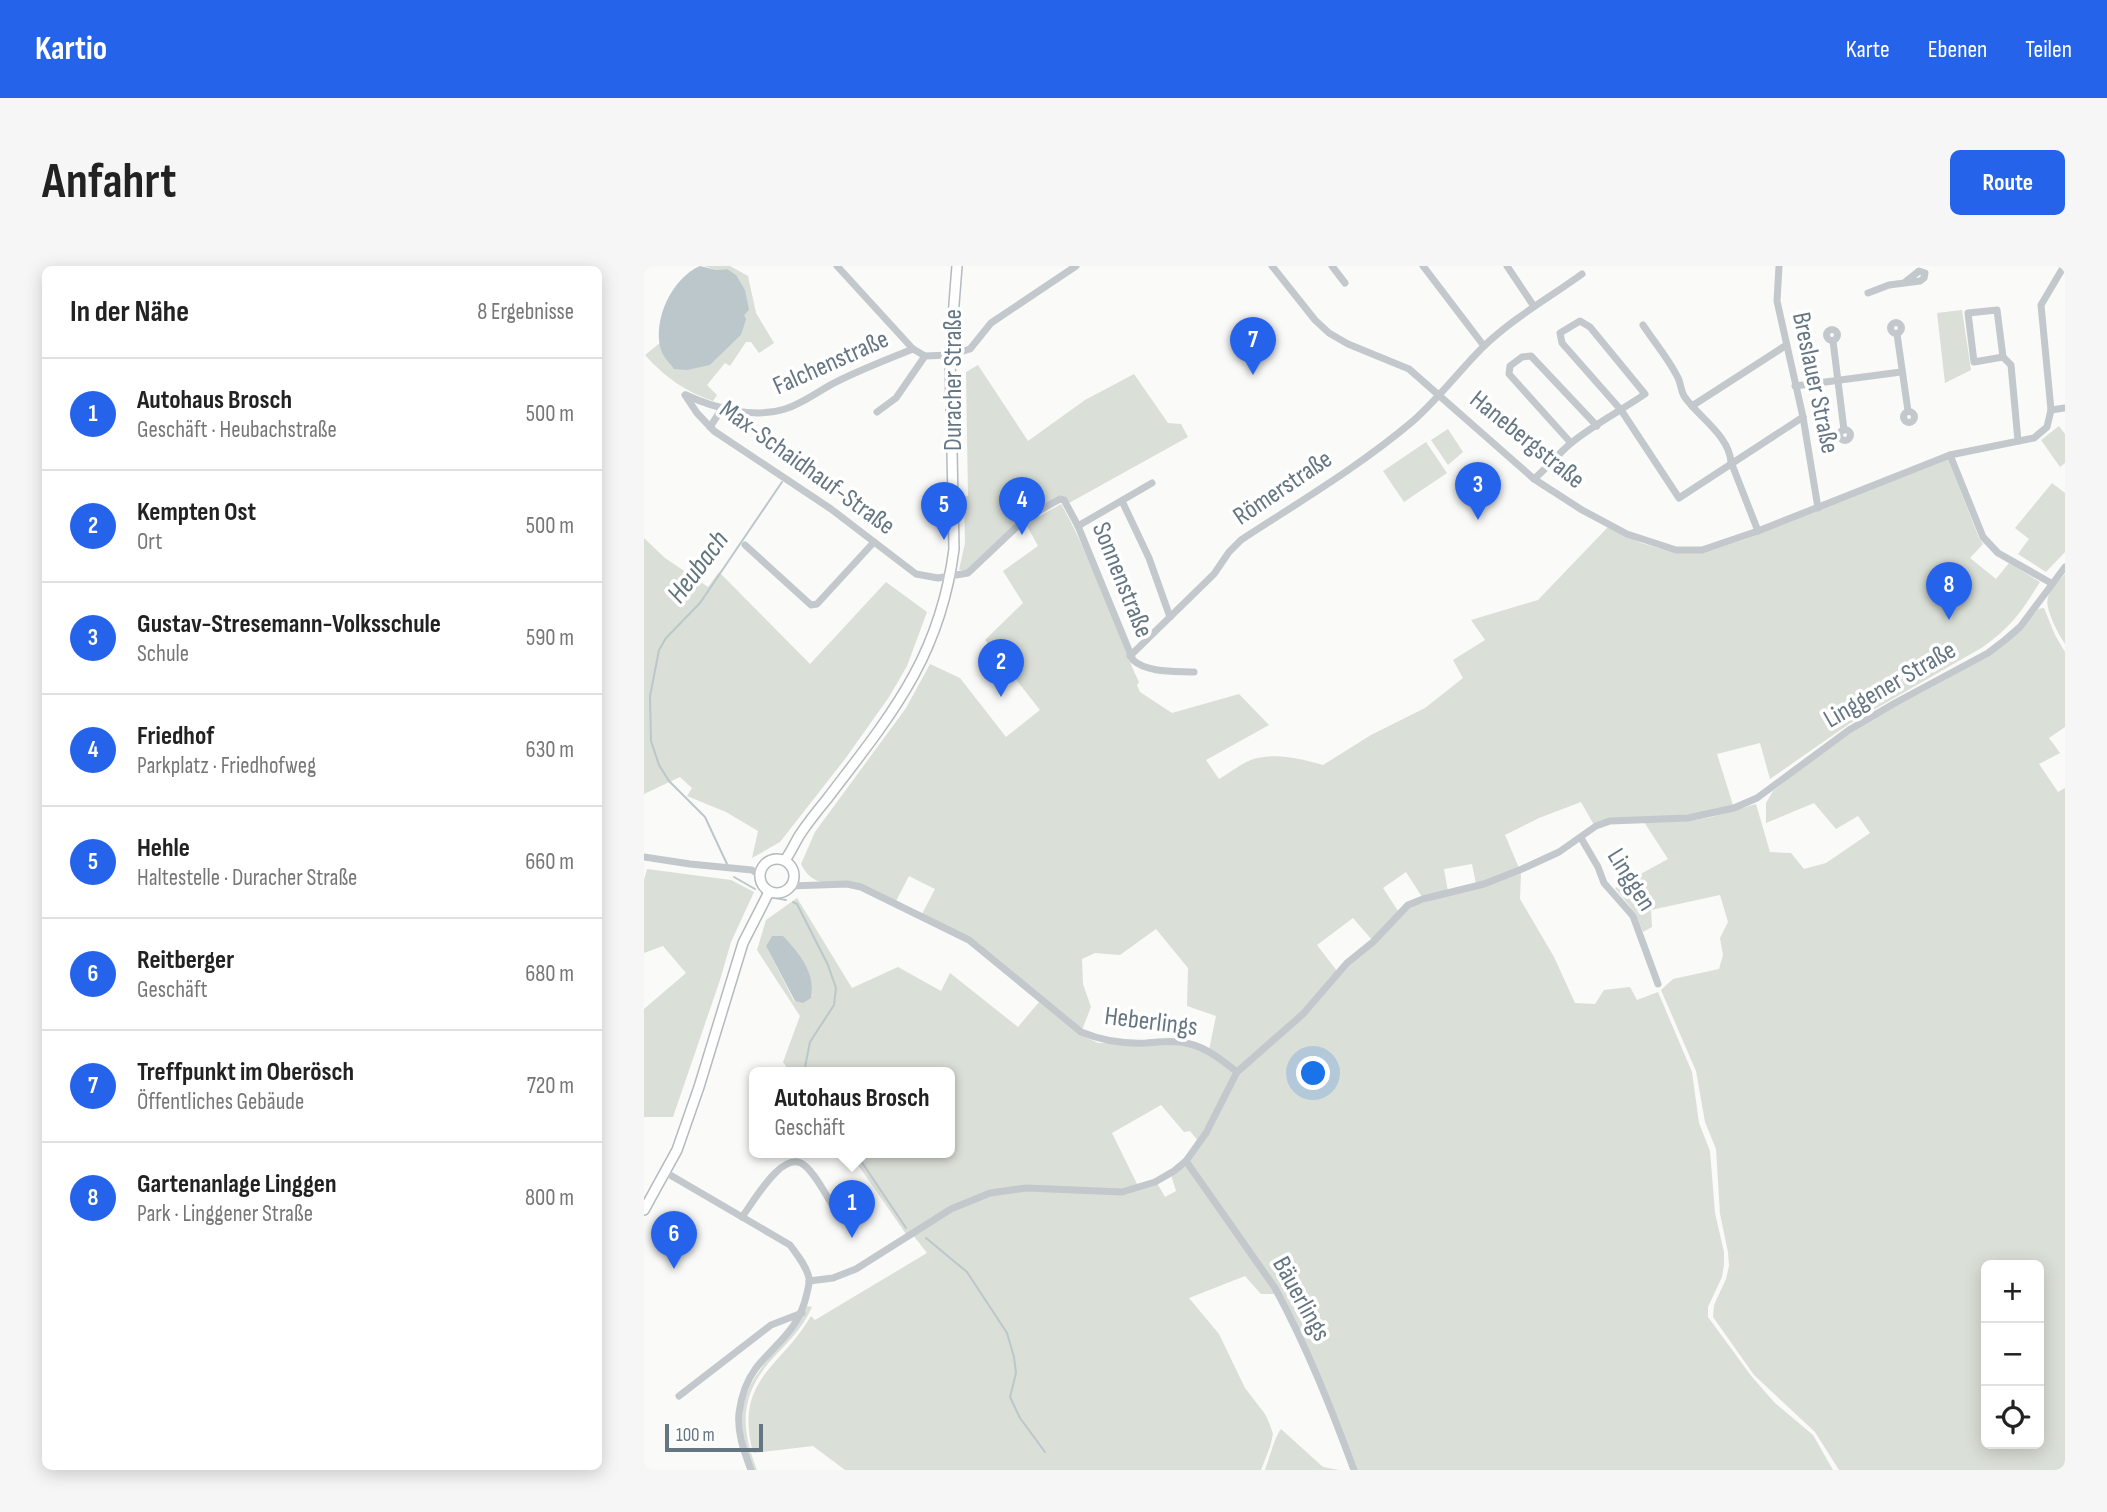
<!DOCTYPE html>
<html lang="de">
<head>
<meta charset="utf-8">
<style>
  body { margin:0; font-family:"Sofia Sans Condensed",sans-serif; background:#f6f6f6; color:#222 }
  .controls { position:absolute; right:21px; bottom:21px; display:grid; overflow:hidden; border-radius:10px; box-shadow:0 4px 18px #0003 }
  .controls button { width:63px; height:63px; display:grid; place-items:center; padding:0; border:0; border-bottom:2px solid #e0e0e0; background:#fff; color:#222; font:35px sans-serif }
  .scale { position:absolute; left:21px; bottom:18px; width:98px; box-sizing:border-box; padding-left:7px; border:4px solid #657683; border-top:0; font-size:19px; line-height:24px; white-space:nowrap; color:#657683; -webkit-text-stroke:5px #fff; paint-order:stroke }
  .you { position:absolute; left:670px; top:808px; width:24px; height:24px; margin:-18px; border:5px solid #fff; border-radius:50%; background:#1a73e8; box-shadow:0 0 0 10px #1a73e833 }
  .badge { display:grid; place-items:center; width:46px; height:46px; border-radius:50%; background:#2563eb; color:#fff; font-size:23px; font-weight:700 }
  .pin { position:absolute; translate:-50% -58px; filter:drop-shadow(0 2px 4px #0008) }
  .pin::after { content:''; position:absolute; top:37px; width:24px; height:21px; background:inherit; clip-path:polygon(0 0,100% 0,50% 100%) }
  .popup { position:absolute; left:105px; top:801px; width:206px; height:91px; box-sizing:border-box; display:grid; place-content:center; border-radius:10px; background:#fff; filter:drop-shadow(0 2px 5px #0005); font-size:23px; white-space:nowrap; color:#767676 }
  .popup b { font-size:26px; color:#222 }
  .popup::after { content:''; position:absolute; left:50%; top:100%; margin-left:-14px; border:14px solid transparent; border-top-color:#fff }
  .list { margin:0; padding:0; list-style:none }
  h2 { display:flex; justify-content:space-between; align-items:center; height:91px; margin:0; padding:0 28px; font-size:30px }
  h2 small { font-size:23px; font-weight:400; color:#767676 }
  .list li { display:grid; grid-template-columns:46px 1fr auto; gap:21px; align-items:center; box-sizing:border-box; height:112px; padding:0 28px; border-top:2px solid #e0e0e0 }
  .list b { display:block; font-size:26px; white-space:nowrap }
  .list p { margin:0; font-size:23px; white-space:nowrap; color:#767676 }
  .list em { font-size:23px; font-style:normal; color:#767676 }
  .icon { flex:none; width:38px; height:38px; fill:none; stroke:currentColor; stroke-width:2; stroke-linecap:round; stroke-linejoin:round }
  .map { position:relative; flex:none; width:1421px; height:1204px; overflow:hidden; border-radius:10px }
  header { display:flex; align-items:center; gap:42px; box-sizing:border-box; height:98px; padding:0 35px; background:#2563eb; color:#fff }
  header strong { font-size:33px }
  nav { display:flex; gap:38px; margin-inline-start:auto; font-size:24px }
  .intro { display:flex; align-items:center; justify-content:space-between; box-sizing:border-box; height:168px; padding:0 42px }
  h1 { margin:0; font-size:49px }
  .button { padding:18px 32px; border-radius:10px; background:#2563eb; color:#fff; font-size:24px; font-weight:700 }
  main { display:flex; gap:42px; padding:0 42px }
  aside { flex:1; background:#fff; border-radius:10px; box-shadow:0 4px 18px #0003 }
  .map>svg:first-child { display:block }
</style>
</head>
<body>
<header>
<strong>Kartio</strong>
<nav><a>Karte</a><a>Ebenen</a><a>Teilen</a></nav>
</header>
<div class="intro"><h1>Anfahrt</h1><a class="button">Route</a></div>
<main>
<aside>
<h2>In der Nähe<small>8 Ergebnisse</small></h2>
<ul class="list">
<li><span class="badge">1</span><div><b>Autohaus Brosch</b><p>Geschäft · Heubachstraße</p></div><em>500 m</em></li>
<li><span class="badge">2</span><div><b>Kempten Ost</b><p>Ort</p></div><em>500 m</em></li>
<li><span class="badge">3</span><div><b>Gustav-Stresemann-Volksschule</b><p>Schule</p></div><em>590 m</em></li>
<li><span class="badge">4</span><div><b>Friedhof</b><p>Parkplatz · Friedhofweg</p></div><em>630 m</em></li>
<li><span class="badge">5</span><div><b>Hehle</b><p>Haltestelle · Duracher Straße</p></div><em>660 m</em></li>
<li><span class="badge">6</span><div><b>Reitberger</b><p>Geschäft</p></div><em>680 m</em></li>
<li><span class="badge">7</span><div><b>Treffpunkt im Oberösch</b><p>Öffentliches Gebäude</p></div><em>720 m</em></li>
<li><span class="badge">8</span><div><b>Gartenanlage Linggen</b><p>Park · Linggener Straße</p></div><em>800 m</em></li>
</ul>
</aside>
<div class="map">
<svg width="1421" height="1204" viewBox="0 0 1421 1204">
  <rect width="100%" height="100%" fill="#fafaf8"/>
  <g fill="#dadfd7" fill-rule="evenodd">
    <path d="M60,0h26l18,10 8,37 18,30 -15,10 -8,-11h-5l-16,24 -5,-3 -18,22 10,10 -4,6c-29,-10 -48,-24 -68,-46l16,-13v9l49,14 31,-30 4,-45 -18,-21 -11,1z"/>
    <polygon points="1318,44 1327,104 1301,117 1293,47"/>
    <polygon points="334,99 384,175 441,134 490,108 524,157 537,158 544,171 425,237 422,233 381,250 325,304 315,304 321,277 320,231 324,230 322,106"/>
    <polygon points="1415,160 1421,168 1421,197 1416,201 1397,174"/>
    <polygon points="804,163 819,186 804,199 787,174"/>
    <polygon points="782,176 803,207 760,236 739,205"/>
    <path d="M1304,193l31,79 4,6 -13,14 26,21 13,-16 31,19c-19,30 -27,43 -57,65l-134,77 -79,55 -10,-36 -43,11 16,51 -22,7 -117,13 -13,-23 -42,16 -34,17 14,33 -43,16 -4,-20 -28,5 4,23 -26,5 -16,-25 -23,16 15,23 -26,29 -19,-22 -36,27 20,26 -35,42 -65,56 -28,-19 7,-34 -29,-10 1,-38 -32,-39 -36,26 -25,-2 -13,6 1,25 8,23 -9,23 -112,-92 -48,-24 13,-25 -26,-13 -13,25c-11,-5 -24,-14 -36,-17 -25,-5 -45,8 -59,-20l14,-32 91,-124 24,-44 30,14 46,59 34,-27 -55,-70 38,-37 -20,-32 35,-25 -12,-22 35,-20c18,31 31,65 46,98 12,26 19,54 32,80l-2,3 3,7 32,21 67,-19 30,31 -63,35 13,19c12,-7 26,-19 39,-21 22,-5 44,1 65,7l48,-30 54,-27 38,-30 -10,-18 32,-20 -14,-20 67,-20 70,-73 33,16 35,10h26l44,-14z"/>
    <polygon points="1408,217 1421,227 1421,286 1402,306 1374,288 1385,273 1371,262"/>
    <polygon points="0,272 21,292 64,321 75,306 166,398 242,316 283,346 263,400 245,431 201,493 136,576 108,592 114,565 82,546 43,530 48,522 36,511 0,528"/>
    <path d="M1421,308v70c-6,-9 -21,-36 -17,-47 2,-8 12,-17 17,-23z"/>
    <path d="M1400,342l11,27 10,17v75l-16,11 11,15 -21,11 19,28 7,-4v682h-226l-24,-38 -61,-57 -41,-58 1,-12 12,-26 3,-13 -1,-14 -8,-38 -4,-65 -11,-27 -9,-51 -35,-81 12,-11 46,-10 4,-14 -3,-17 8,-16 -8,-27 -69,15 1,17 -9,5 -7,-18 -21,-26 53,-29 -24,-37 45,-1 23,-4 44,-13 14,48 21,1 13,16 22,-6 44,-30 -12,-17 -22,13 -22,-26 -48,20v-20l7,-12c31,-24 62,-50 96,-70 59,-34 124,-59 169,-112zM1342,999h53v179h-53z"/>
    <polygon points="3,603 87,614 110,626 87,676 76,714 29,851 0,851 0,743 42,707 19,680 0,687 0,614"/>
    <polygon points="877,607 876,633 910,691 931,737 951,738 960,724 986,721 993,734 1014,726 1048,806 1055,857 1066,885 1071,947 1080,986 1080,999 1078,1011 1064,1041 1064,1051 1108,1111 1131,1137 1169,1169 1189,1204 712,1204 643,1038 545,895 594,808 765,641"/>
    <path d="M153,632l55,90 46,-21 43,24 9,-18 68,54 21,-25 40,32 19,9h75l28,6 33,24 -36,68 -8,-10 -6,1 -23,-27 -49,28 26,53 -17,4 -131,1 -84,43 -57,-82h101v-80h-160l-7,-10 17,-46 -43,-66 9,-30zM128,670c18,17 45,33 39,62l-17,3 -28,-55z"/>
    <path d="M542,898l90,130h-15l-16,-18 -56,22 30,36 26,54 20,26 5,11 3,9 -3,13 -9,23h-416l-32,-24 -60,7c-19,-74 26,-83 58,-137l4,4 112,-67 -14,-18 39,-23 39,-17 35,-5 72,4 59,-11 8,14 11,-6 -5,-16z"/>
    <path d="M163,1040l5,1c-9,21 -25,36 -40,52 -32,36 -32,68 -15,111h-3c-20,-53 -16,-77 22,-120 13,-14 24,-26 31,-44z"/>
    <path d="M637,1163l42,38 16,3h-74c4,-11 10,-34 16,-41z"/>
  </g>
  <g fill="#bbc7cb">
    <path d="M56,0l16,4 11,-1 9,6 9,15 4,20 -5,5 2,4 -5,16 -31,30 -23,5 -13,-1c-4,-6 -11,-12 -13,-19 -9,-30 11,-72 39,-84z"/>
    <path d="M128,670h11c16,17 33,37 28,62l-8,5 -8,-2 -29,-55z"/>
  </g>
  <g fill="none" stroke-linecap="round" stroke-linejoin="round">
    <g stroke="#bbc7cb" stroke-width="2">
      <polyline points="83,598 61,551 25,515 15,499 7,475 6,430 15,384 22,372 56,337 138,216"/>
      <polyline points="90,611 111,623"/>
      <polyline points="131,632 142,634"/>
      <polyline points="149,636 153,638 184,699 192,722 190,739 166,776 160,806"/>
      <polyline points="211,886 262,962"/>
      <polyline points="282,972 323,1006 363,1067 370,1091 372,1107 366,1131 376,1152 401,1186"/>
    </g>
    <defs>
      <g id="major">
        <circle cx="133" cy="610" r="17"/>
        <path d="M141,594c6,-8 10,-18 16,-27 8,-12 17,-23 26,-34 64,-84 113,-141 127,-250l-4,-194 7,-89"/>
        <polyline points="0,944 33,884 55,821 99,677 125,626"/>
      </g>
    </defs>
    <use href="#major" stroke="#b5babe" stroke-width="12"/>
    <g stroke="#c3c8cc" stroke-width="7">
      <polyline points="193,0 269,83 281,90 306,89 326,83 347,57 432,0"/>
      <polyline points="628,0 671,54 685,67 704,78 765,103 890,213 938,244 983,268 1032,284 1058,284 1114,265 1306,189 1390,172 1403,161 1407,144 1397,39 1420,0"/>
      <polyline points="688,0 701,17"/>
      <polyline points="779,0 840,80"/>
      <polyline points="863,0 889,39"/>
      <polyline points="1135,0 1133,35 1159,151 1174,242"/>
      <polyline points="1224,27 1245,19 1276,15 1280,12 1281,7 1275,5 1260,17"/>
      <polygon points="1353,44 1359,91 1330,96 1324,47"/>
      <circle cx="1252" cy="62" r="5.5"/>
      <path d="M999,59c11,17 25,33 34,51 4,6 3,13 7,20 14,21 45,39 47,66l27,69"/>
      <circle cx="1188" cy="69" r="5.5"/>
      <polyline points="1253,68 1264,145"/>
      <polyline points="1189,75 1200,164"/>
      <polyline points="1359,91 1367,99 1374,175"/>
      <polyline points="1151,120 1257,106"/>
      <path d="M41,129l12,18 17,18 117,78 85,65 22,4 30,-5 58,-55 34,-19 4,1 14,26 55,134c14,13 42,11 61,12"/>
      <path d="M42,129c28,13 68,24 99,14 19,-6 36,-20 53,-28 24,-12 50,-22 75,-32"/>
      <polyline points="1048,140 1141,80"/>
      <polyline points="1407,144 1421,142"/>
      <circle cx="1265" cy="151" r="5.5"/>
      <polyline points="233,146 252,132 281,90"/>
      <polyline points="66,161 79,141"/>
      <circle cx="1201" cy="169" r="5.5"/>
      <polyline points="927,177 865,108 866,100 878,91 887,90 953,160"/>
      <polyline points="1306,189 1339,271 1354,287 1407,317"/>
      <path d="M890,213c13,-11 23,-24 36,-35 21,-18 52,-34 75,-50l-55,-67 -10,-6 -20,12 2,10 59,67 58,88 124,-81"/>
      <polyline points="478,235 505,292 526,351"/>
      <polyline points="434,260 508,217"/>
      <polyline points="101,279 167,339 173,338 230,276"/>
      <path d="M486,390l84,-82 15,-22 12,-12c58,-38 119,-74 172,-119 26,-23 46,-50 70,-74 30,-29 66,-49 99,-73"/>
      <polyline points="937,572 954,601 960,617 989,650 1014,718"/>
      <polyline points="0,591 46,598 108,604 115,609"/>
      <path d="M147,620l56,-2 14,3 108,53 112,92c22,9 41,12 65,11 15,-1 29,-3 44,1 17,4 33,17 47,28"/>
      <path d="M542,895l89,127c32,59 56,120 79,182"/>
      <path d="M21,906l125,73c7,10 16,20 19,33 1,5 -1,10 -2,15 -8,37 -29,48 -51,75 -9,12 -15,29 -17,45 -2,20 5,38 12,57"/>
      <path d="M98,951c11,-14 41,-69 62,-52 13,10 25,36 34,50"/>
      <polyline points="165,1015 189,1012 212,1003 307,943 346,927 382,922 478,926 511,916 530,905 542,895 562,867 593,806 659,748 703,697 729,676 764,639 779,633 840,618 878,603 915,586 952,560 966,555 1044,552 1090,542 1113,532 1205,464 1251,437 1344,387 1361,374 1376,361 1421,301"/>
      <polyline points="35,1130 127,1059 158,1047"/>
    </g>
    <use href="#major" stroke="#fff" stroke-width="9"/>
  </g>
  <g text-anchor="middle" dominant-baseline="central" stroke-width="7" stroke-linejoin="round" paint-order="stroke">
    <g font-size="26" fill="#657683" stroke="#fff">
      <text transform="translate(187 97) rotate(-24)">Falchenstraße</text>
      <text transform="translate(309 114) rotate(-90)">Duracher Straße</text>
      <text transform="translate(1171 117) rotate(78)">Breslauer Straße</text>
      <text transform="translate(883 174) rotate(39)">Hanebergstraße</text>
      <text transform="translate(163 202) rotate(36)">Max-Schaidhauf-Straße</text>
      <text transform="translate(639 222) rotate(-34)">Römerstraße</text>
      <text transform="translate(478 314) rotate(68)">Sonnenstraße</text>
      <text transform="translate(1246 419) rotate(-30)">Linggener Straße</text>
      <text transform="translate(987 614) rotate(58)">Linggen</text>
      <text transform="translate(507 756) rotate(7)">Heberlings</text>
      <text transform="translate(657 1033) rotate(61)">Bäuerlings</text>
    </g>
    <g font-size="28" font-style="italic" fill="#60757c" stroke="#fff">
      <text transform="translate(54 301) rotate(-53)">Heubach</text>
    </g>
  </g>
</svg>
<div class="controls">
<button>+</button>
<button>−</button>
<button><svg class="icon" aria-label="locate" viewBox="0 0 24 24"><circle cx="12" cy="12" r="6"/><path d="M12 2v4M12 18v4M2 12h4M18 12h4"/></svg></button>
</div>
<div class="scale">100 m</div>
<div class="you"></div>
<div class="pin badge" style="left:208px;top:972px">1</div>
<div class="popup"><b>Autohaus Brosch</b>Geschäft</div>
<div class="pin badge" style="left:357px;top:431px">2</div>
<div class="pin badge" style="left:834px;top:254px">3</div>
<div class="pin badge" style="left:378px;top:269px">4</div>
<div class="pin badge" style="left:300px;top:274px">5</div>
<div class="pin badge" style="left:30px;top:1003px">6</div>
<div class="pin badge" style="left:609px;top:109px">7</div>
<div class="pin badge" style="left:1305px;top:354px">8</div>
</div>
</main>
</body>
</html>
